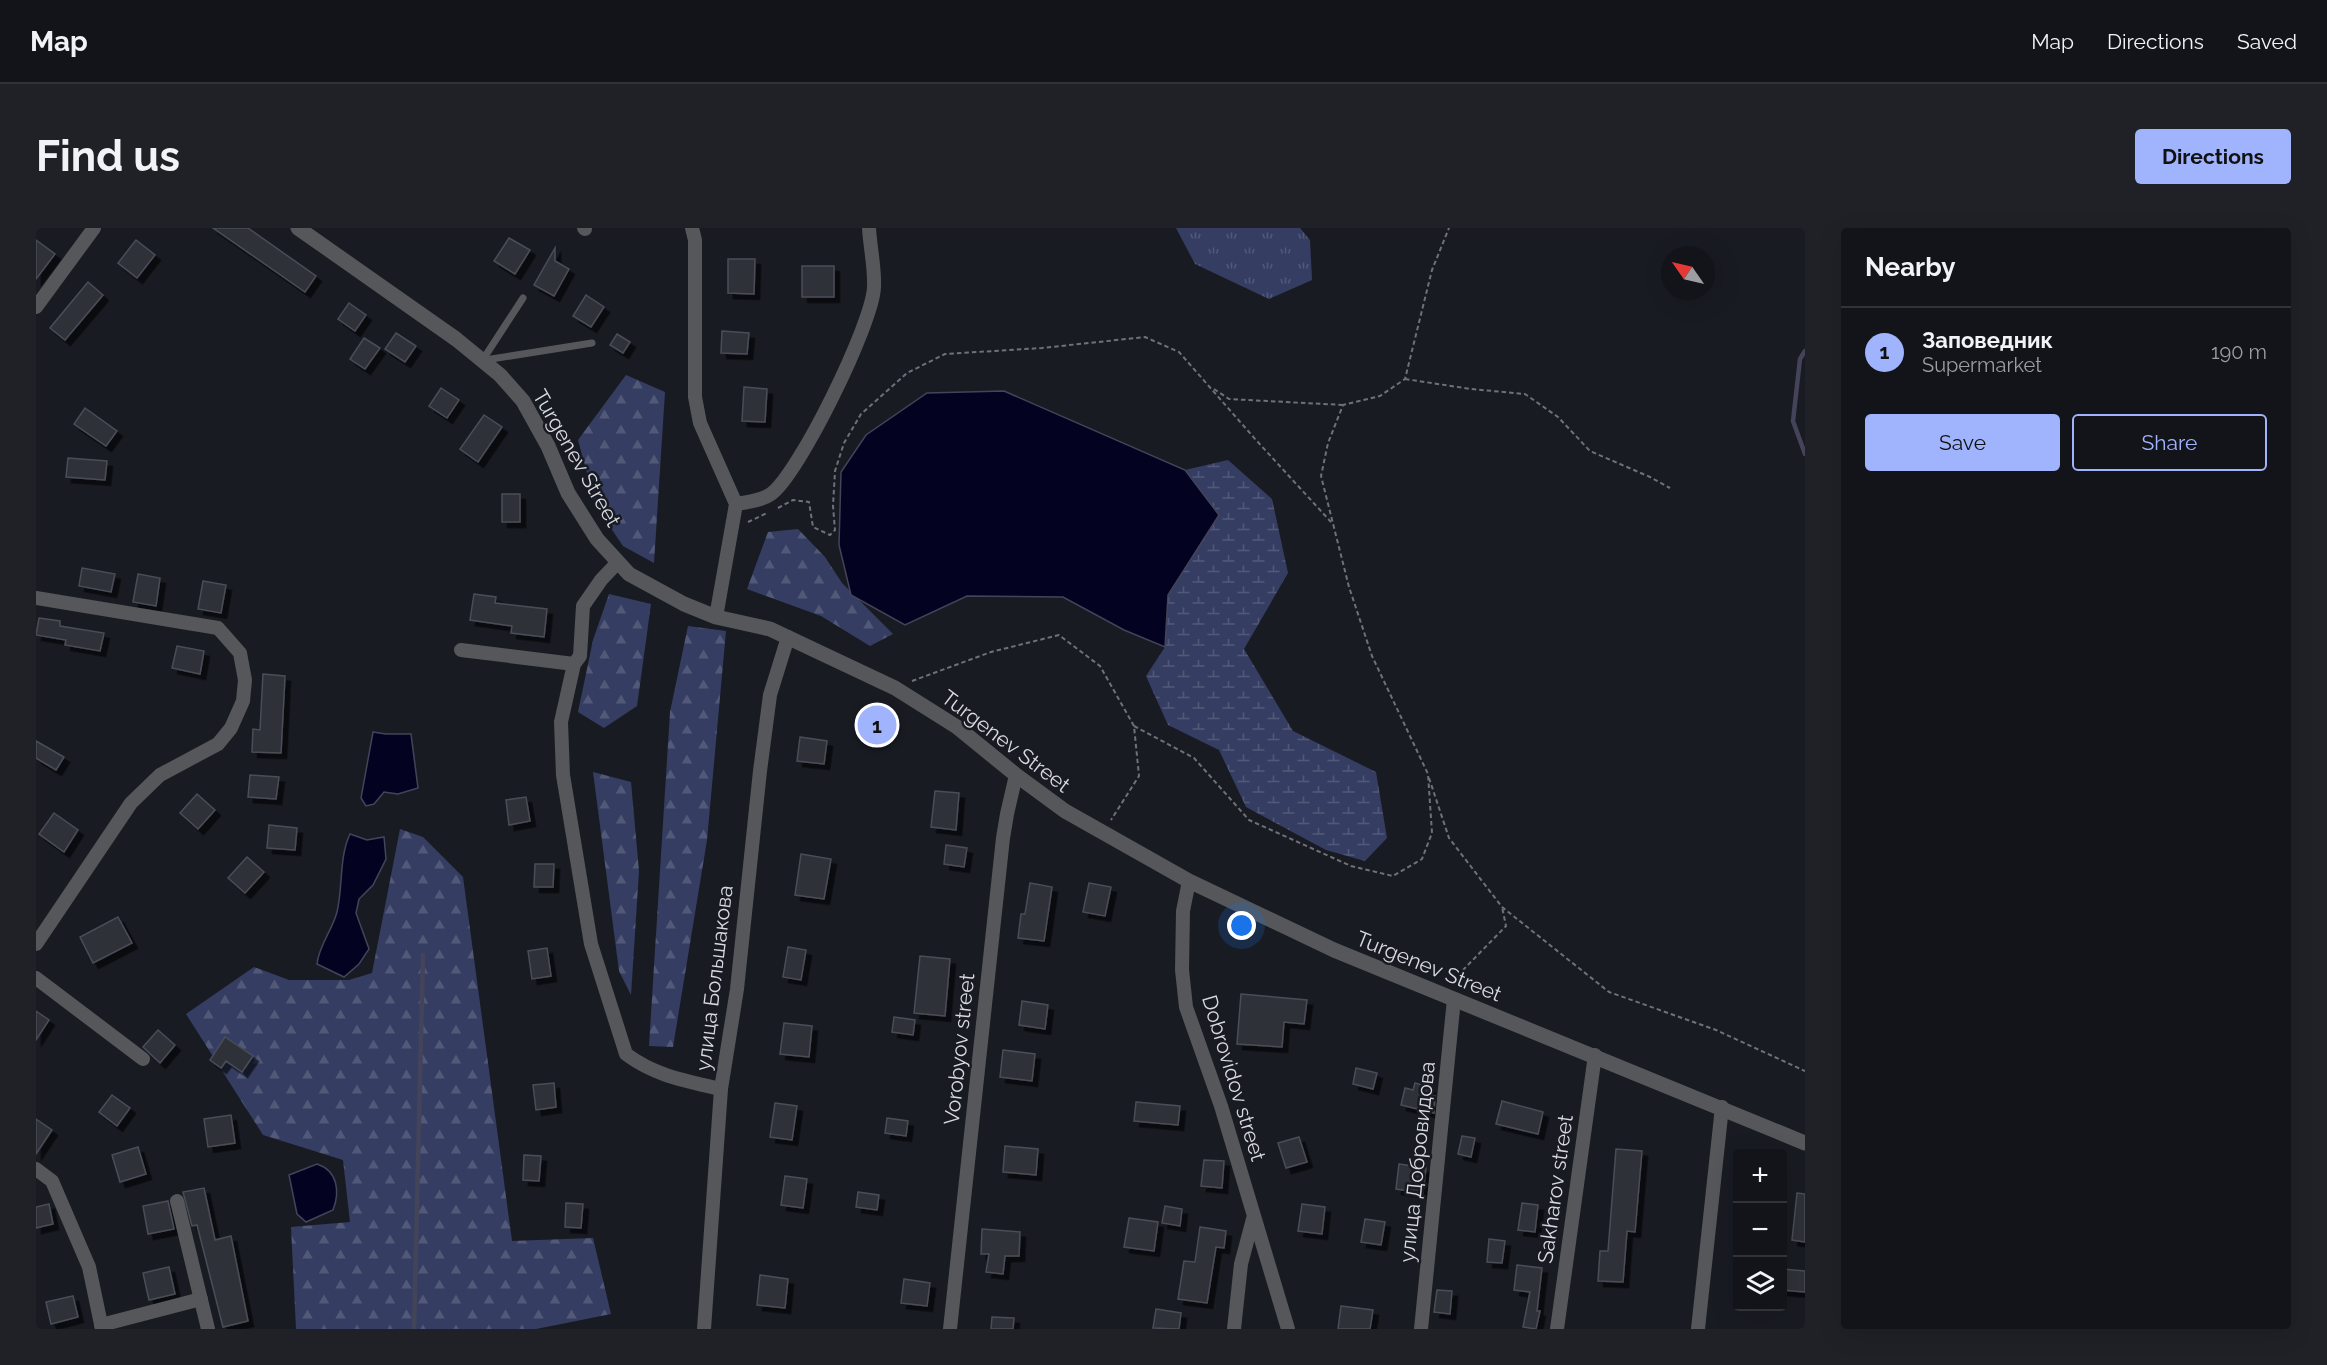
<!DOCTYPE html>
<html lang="en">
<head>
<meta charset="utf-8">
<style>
  body { margin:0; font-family:Raleway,sans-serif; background:#202127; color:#f1f3f6 }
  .controls { position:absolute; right:18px; bottom:18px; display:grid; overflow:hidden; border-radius:6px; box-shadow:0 6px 24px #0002 }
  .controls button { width:54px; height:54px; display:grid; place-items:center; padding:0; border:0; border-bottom:2px solid #323339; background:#13141a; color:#f1f3f6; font:30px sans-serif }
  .compass { position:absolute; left:1625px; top:18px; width:54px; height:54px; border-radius:50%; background:#13141a; box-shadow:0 6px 24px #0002; rotate:304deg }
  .you { position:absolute; left:1206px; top:698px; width:21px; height:21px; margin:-15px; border:4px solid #fff; border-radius:50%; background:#1a73e8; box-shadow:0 0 0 9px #1a73e833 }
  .badge { display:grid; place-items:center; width:39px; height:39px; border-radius:50%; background:#a0b3fd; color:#111; font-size:20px; font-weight:700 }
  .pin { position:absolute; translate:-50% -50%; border:3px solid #fff; box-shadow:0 2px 6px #0006 }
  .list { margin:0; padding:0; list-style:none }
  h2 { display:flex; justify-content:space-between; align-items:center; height:78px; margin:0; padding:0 24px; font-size:26px }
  h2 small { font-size:20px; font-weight:400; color:#9d9ea2 }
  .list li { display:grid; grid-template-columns:39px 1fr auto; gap:18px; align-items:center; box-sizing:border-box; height:90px; padding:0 24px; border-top:2px solid #323339 }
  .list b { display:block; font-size:22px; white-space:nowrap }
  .list p { margin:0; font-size:20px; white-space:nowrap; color:#9d9ea2 }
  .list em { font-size:20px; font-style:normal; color:#9d9ea2 }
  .actions { display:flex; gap:12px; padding:18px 24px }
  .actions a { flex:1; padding:14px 0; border:2px solid #a0b3fd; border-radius:6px; text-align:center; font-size:21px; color:#a0b3fd }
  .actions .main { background:#a0b3fd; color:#111 }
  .icon { flex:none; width:33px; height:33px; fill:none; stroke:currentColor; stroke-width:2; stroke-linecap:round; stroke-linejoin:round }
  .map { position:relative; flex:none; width:1769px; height:1101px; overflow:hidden; border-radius:6px }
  header { display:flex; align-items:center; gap:36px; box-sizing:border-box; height:84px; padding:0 30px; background:#13141a; border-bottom:2px solid #323339 }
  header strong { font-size:28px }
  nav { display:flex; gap:33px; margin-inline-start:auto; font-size:21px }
  .intro { display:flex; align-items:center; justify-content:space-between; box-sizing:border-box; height:144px; padding:0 36px }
  h1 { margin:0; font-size:42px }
  .button { padding:15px 27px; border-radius:6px; background:#a0b3fd; color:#111; font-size:21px; font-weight:700 }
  main { display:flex; gap:36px; padding:0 36px }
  aside { flex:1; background:#13141a; border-radius:6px; box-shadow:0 6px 24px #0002 }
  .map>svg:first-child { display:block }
</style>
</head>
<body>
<header>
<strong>Map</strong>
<nav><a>Map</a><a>Directions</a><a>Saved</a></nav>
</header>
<div class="intro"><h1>Find us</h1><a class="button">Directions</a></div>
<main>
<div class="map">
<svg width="1769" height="1101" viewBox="0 0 1769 1101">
  <defs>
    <pattern id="grass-tufts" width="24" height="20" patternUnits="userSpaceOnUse" patternTransform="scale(1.5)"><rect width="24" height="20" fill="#353e62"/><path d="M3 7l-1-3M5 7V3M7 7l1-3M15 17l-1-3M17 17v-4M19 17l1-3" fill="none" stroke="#525978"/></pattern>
    <pattern id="forest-firs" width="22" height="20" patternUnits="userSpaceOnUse" patternTransform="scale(1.5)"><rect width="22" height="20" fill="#353e62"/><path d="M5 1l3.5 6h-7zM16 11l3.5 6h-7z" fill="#525978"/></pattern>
    <pattern id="wetland-marsh" width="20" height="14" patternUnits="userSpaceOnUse" patternTransform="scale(1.5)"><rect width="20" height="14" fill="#353e62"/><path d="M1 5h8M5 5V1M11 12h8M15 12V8" fill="none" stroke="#525978"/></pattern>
    <filter id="shadow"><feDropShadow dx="5.5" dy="5.5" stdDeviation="0" flood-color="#0009"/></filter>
  </defs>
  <rect width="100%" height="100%" fill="#191b23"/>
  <polygon fill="url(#grass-tufts)" points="1140,0 1264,0 1274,12 1276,52 1233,71 1159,36"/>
  <g fill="url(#forest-firs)">
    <polygon points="590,147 629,164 618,335 587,318 560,278 542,212"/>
    <polygon points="762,301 789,329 806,355 857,406 834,418 785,388 711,361 732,304"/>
    <polygon points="573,366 615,376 601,478 568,500 542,484 557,412"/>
    <polygon points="652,398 690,403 671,612 637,819 613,818 634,484"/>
    <polygon points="557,544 595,554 603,643 595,767 583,743"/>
    <polygon points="364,601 387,609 427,649 476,1013 557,1010 575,1086 500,1101 260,1101 255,999 314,994 307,932 227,907 150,786 218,739 253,752 313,752 336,745"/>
  </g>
  <polygon fill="url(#wetland-marsh)" points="1192,232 1236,271 1252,345 1208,421 1257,503 1340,544 1351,610 1329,633 1290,622 1210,579 1183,522 1132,497 1110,448 1129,419 1132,367 1183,287 1149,242"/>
  <g fill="#030321" stroke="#43445a" stroke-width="1.5">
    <polygon points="968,163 1149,242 1183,287 1132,367 1129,419 1088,402 1027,369 931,368 869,397 815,367 803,317 805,244 830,207 891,165"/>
    <polygon points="337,504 350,506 375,506 382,560 362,566 348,564 338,576 330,578 325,570"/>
    <path d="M314,606l17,6 17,-3 2,22 -13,26 -14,14 -3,14 13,36 -10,15 -15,13 -27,-13c2,-19 15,-33 20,-52 6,-25 2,-55 13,-78z"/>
    <path d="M281,936c21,7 23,28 16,46l-27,12 -9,-8 -8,-39z"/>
  </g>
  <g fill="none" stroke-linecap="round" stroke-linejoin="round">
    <g stroke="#43445a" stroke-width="4.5">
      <polyline points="1769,123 1764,131 1757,193 1769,226"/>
      <polyline points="378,1101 387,727"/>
    </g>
  </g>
  <g fill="#2d3039" stroke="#4a4d57" stroke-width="1.5" filter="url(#shadow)">
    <polygon points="177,0 212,0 280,48 269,64"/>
    <polygon points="473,10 494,22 479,46 458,33"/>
    <polygon points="0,12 19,26 0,51"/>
    <polygon points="100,12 119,27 101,50 82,35"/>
    <polygon points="519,20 519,33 533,41 518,68 498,57"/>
    <polygon points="692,31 719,31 718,66 692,65"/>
    <rect x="766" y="38" width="32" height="31"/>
    <polygon points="52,54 67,67 29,112 14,100"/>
    <polygon points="550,67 568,79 555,99 537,88"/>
    <polygon points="313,75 330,87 319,103 302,91"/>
    <polygon points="686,103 713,105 711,126 685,125"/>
    <polygon points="360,105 380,118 369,134 349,121"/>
    <polygon points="581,106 594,114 587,125 574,117"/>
    <polygon points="328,110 344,120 329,141 314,131"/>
    <polygon points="708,159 731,161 729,194 706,193"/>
    <polygon points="405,160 423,172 411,190 393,178"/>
    <polygon points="49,180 81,203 70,218 38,196"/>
    <polygon points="448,187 466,199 442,234 424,221"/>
    <polygon points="32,230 71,233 69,252 30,249"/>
    <rect x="466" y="266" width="18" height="28"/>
    <polygon points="46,340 79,346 75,364 43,358"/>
    <polygon points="102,346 124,350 120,378 97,374"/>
    <polygon points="167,353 190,357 185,385 162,381"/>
    <polygon points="438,366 460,369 459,375 511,381 508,409 475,405 476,398 434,392"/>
    <polygon points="3,390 24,393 24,398 68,405 64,423 29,417 30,412 0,407"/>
    <polygon points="141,418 168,423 164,446 136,440"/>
    <polygon points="227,446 249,448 245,525 216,524 217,501 224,502"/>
    <polygon points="764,509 791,513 788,536 761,533"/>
    <polygon points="0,513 28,529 20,542 0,530"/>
    <polygon points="214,547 243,549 240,571 212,569"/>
    <polygon points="899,563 923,565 920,602 895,599"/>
    <polygon points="161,566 179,582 162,601 144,585"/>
    <polygon points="490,569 494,593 473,597 470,572"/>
    <polygon points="18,585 42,602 28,624 3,606"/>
    <polygon points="233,597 261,600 259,622 231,620"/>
    <polygon points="910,617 931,620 928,639 908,636"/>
    <polygon points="765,626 795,631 788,671 759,667"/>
    <polygon points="211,629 228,644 209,665 192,650"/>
    <polygon points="499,636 518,636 517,659 498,659"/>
    <polygon points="994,655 1016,659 1008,713 982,710 985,686 989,686"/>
    <polygon points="1053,655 1075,659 1069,688 1047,684"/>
    <polygon points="82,689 96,715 57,735 44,709"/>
    <polygon points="752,719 770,722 765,752 747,749"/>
    <polygon points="511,720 515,748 496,751 492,723"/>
    <polygon points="884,728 914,731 909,788 878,785"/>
    <polygon points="1205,766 1271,772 1268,796 1248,794 1246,819 1201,816"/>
    <polygon points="986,773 1012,777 1009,801 983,797"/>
    <polygon points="0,783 13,792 0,812"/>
    <polygon points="858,789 879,792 877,807 856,804"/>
    <polygon points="748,795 776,798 773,829 744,826"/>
    <polygon points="122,802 139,817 124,835 107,819"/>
    <polygon points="189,809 217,828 206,844 190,833 185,840 174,832"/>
    <polygon points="967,822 999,826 996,853 964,849"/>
    <polygon points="1320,840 1341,845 1337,861 1317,856"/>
    <polygon points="518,855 520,879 500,882 497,857"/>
    <polygon points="1379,855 1394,859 1392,866 1399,868 1398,885 1365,877 1369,860 1377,862"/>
    <polygon points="76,867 94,880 81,898 63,884"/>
    <polygon points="1466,873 1507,884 1502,906 1460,896"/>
    <polygon points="1100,874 1144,878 1142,897 1098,893"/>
    <polygon points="739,875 761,878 756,912 734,909"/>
    <polygon points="195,887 199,915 172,919 168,891"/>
    <polygon points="851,890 872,893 870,908 849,905"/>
    <polygon points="0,891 16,902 0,926"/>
    <polygon points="1426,908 1439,910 1435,929 1422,926"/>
    <polygon points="1263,909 1271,934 1250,940 1242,915"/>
    <polygon points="969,918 1002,921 1000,947 967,944"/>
    <polygon points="102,919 110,946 84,954 76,927"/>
    <polygon points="1580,921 1606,923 1599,1004 1591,1003 1587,1054 1562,1053 1564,1023 1572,1023"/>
    <polygon points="488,927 505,928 503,953 487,952"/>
    <polygon points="1168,932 1188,933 1186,960 1165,958"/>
    <polygon points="1363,936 1390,940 1387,965 1360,961"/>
    <polygon points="749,948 771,951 767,980 745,977"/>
    <polygon points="168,960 179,1012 195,1008 212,1093 187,1099 161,997 156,998 147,964"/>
    <polygon points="822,964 843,967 841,982 820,979"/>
    <polygon points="1761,965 1769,966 1769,1014 1756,1012"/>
    <polygon points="132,973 138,1001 112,1006 107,978"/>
    <polygon points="530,975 547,976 545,1000 529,999"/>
    <polygon points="1486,975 1502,977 1499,1004 1482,1002"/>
    <polygon points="13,976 17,996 0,1000 0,979"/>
    <polygon points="1266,976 1289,979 1286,1006 1262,1003"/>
    <polygon points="1129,978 1146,981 1144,998 1126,995"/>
    <polygon points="1093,990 1122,994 1118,1023 1088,1019"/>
    <polygon points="1329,991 1349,994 1345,1017 1325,1014"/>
    <polygon points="1164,999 1190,1003 1188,1020 1180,1019 1171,1075 1142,1071 1148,1033 1159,1034"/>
    <polygon points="946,1001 984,1004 983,1028 969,1028 967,1046 950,1044 953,1026 945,1026"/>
    <polygon points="1453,1011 1469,1013 1466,1035 1451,1034"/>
    <polygon points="1481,1037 1506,1040 1501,1083 1504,1083 1500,1101 1487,1099 1494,1064 1478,1062"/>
    <polygon points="133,1039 139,1066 113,1072 107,1045"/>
    <polygon points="1746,1041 1769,1043 1769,1064 1746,1062"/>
    <polygon points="724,1047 752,1051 749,1080 721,1077"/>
    <polygon points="868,1051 894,1055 891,1078 865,1075"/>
    <polygon points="1401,1062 1416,1063 1414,1086 1398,1084"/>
    <polygon points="37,1068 42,1089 15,1096 10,1074"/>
    <polygon points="1305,1078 1337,1082 1334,1101 1302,1101"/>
    <polygon points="1120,1081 1145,1085 1143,1101 1117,1100"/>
    <polygon points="956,1089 978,1090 977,1101 955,1101"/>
  </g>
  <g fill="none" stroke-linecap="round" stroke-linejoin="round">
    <g stroke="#6f7179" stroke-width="2" stroke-dasharray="4.5 3" stroke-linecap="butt">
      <polyline points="1369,151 1435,161 1489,166 1522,189 1554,223 1614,249 1634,260"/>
      <polyline points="1178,161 1193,171 1307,177"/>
      <polyline points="742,280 757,272 773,274 777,299 794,307 799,302 797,278 799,243 808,215 825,186 871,145 909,126 1006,120 1109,109 1143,124 1220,212 1295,294"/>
      <polyline points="712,294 731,285"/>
      <polyline points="876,453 955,424 1023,407 1064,438 1098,498 1103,548 1075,592"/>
      <polyline points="1098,498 1158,530 1213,592 1315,638 1357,648 1386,631 1396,605 1392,546 1336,428 1313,359 1285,248 1292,215 1307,177 1344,168 1369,151 1396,42 1413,0"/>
      <polyline points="1393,550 1413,610 1466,679 1573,764 1680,802 1769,843"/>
      <polyline points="1423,757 1427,742 1470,698 1466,679"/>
    </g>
    <g stroke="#55575b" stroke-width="7">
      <polyline points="449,132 556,115"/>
      <polyline points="446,133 487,70"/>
    </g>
    <g stroke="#55575b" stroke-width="14">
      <polyline points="548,0 549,1"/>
      <polyline points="656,0 659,12 659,169 664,195 700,276 680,389"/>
      <polyline points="0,79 58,0"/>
      <path d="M700,276c11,-2 25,-3 35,-10 28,-20 102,-171 103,-207 1,-19 -4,-40 -5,-59"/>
      <path d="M582,334l-17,18 -18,26 -3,50 -6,8 -13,58 2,53 28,169 35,110c29,22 61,27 95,35"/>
      <polyline points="0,370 182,400 204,425 209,452 207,473 195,500 182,516 124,547 95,575 0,716"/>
      <polyline points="425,422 538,436"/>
      <polyline points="1153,653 1147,683 1146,742 1150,779 1185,878 1252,1101"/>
      <polyline points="0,750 107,831"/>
      <polyline points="0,941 16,953 53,1039 66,1101"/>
      <polyline points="141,973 172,1101"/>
      <polyline points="65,1097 165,1071"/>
      <polyline points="668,1101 685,861 701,761 724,543 734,467 752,409"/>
      <polyline points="914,1101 967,610 971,586 980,547"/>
      <polyline points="1198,1101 1205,1036 1217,991"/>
      <polyline points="1385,1101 1418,771"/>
      <polyline points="1521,1101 1559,827"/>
      <polyline points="1662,1101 1686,879"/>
    </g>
    <polyline stroke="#55575b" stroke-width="15" points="262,0 420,111 464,147 487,173 512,218 532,265 561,311 593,346 648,376 680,389 734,401 859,460 921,499 980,547 1029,583 1153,653 1298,722 1769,915"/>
  </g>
  <g text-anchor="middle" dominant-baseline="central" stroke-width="5" stroke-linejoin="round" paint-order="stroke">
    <g font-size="21" fill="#d8dae0" stroke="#191b23">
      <text transform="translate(541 230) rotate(60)">Turgenev Street</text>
      <text transform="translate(970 513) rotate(37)">Turgenev Street</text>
      <text transform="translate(1393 738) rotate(22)">Turgenev Street</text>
      <text transform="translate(678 750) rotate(-83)">улица Большакова</text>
      <text transform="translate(923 821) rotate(-84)">Vorobyov street</text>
      <text transform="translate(1198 850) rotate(73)">Dobrovidov street</text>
      <text transform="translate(1381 934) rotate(-84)">улица Добровидова</text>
      <text transform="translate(1519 961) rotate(-82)">Sakharov street</text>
    </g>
  </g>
</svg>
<div class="controls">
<button>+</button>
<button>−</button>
<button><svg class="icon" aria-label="layers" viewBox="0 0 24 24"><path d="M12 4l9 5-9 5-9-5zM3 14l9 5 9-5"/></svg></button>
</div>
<svg class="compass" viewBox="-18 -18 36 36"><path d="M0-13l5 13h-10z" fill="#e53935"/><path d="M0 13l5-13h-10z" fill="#9d9ea2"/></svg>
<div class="you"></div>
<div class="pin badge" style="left:841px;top:497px">1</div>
</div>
<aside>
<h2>Nearby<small></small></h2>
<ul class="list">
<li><span class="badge">1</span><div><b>Заповедник</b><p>Supermarket</p></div><em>190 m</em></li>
</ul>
<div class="actions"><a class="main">Save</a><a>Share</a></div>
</aside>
</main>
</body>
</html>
